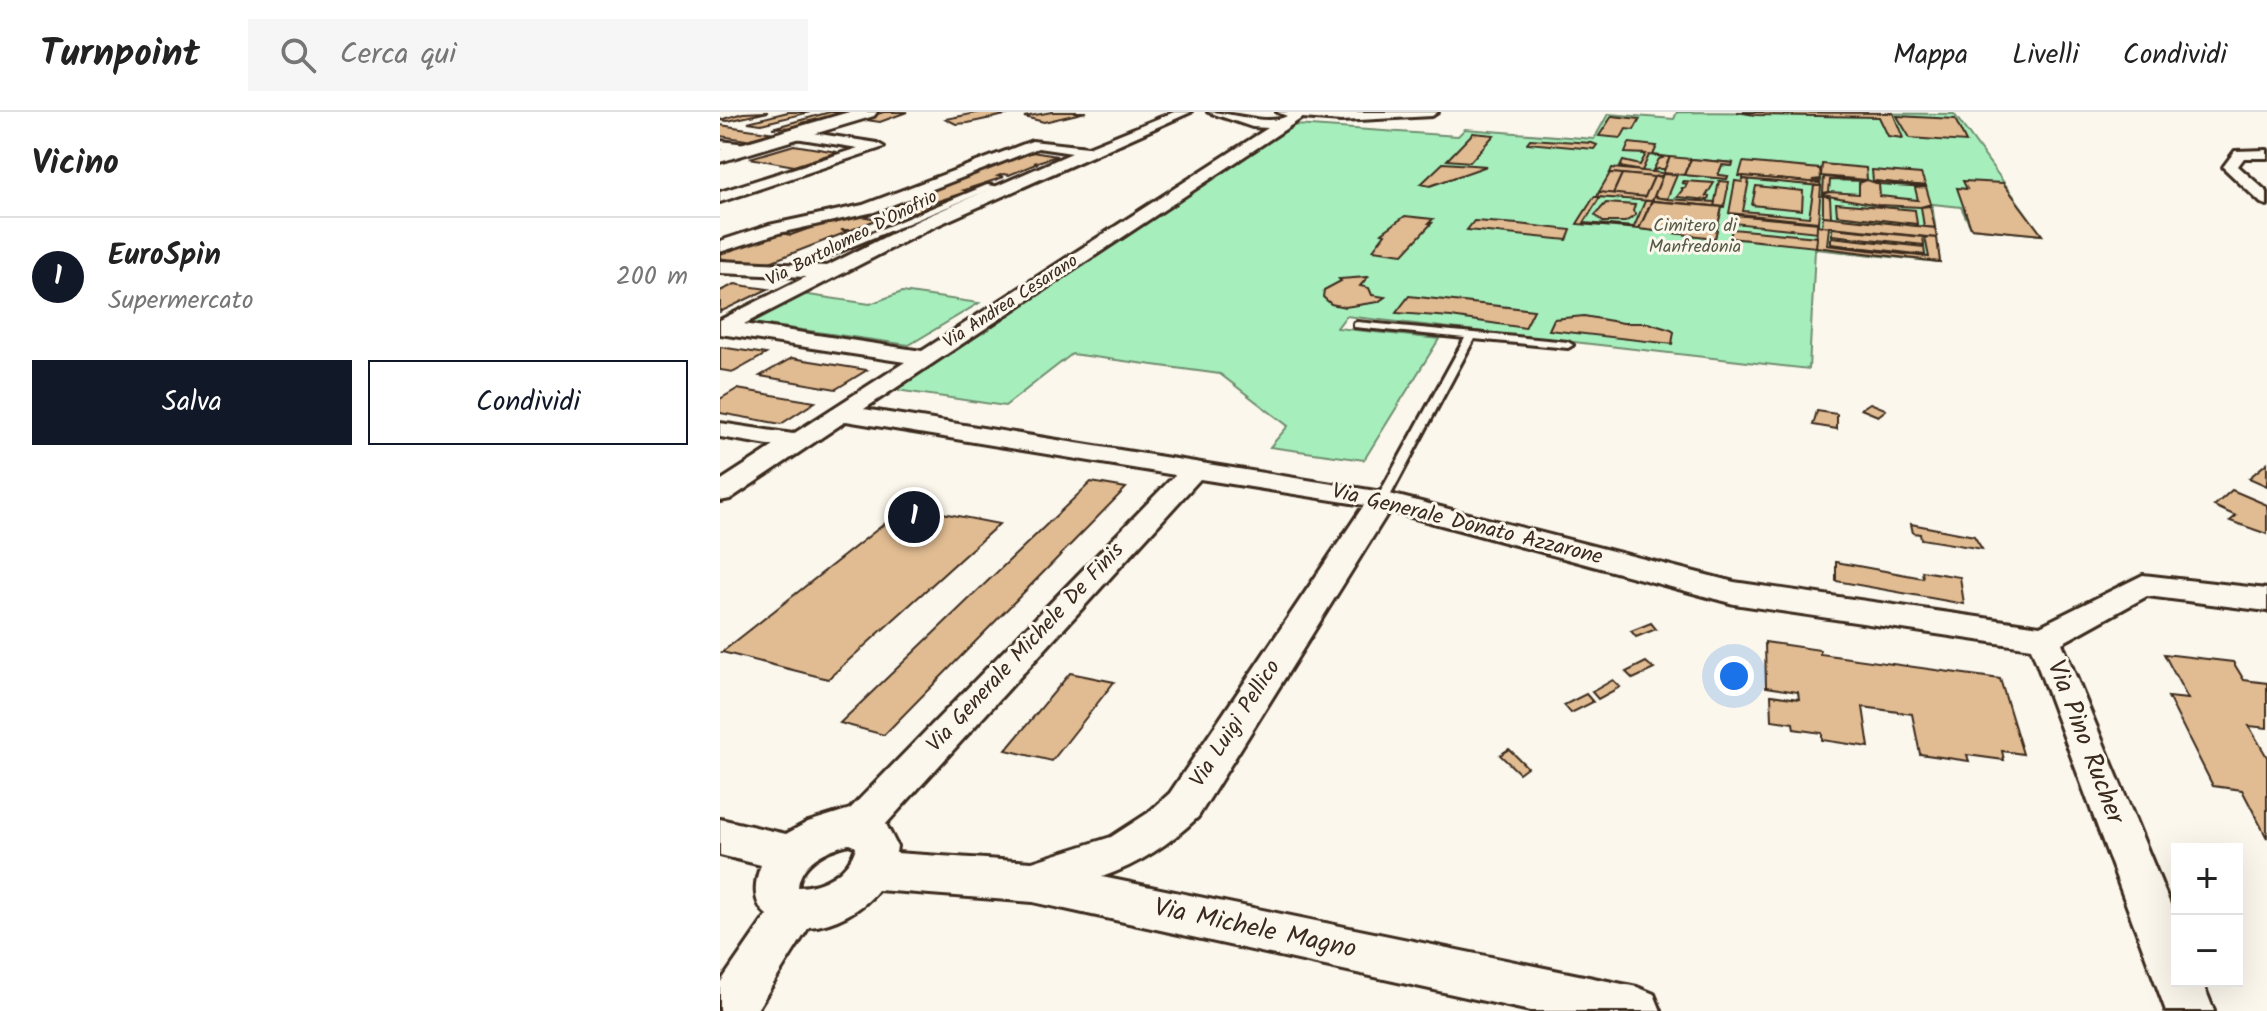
<!DOCTYPE html>
<html lang="it">
<head>
<meta charset="utf-8">
<style>
  body { margin:0; font-family:Kalam,sans-serif; background:#f6f6f6; color:#222 }
  .controls { position:absolute; right:24px; bottom:24px; display:grid; overflow:hidden; border-radius:0px; box-shadow:0 8px 32px #0002 }
  .controls button { width:72px; height:72px; display:grid; place-items:center; padding:0; border:0; border-bottom:2px solid #e0e0e0; background:#fff; color:#222; font:40px sans-serif }
  .you { position:absolute; left:1014px; top:564px; width:28px; height:28px; margin:-20px; border:6px solid #fff; border-radius:50%; background:#1a73e8; box-shadow:0 0 0 12px #1a73e833 }
  .badge { display:grid; place-items:center; width:52px; height:52px; border-radius:50%; background:#111827; color:#fff; font-size:26px; font-weight:700 }
  .pin { position:absolute; translate:-50% -50%; border:4px solid #fff; box-shadow:0 2px 8px #0006 }
  .list { margin:0; padding:0; list-style:none }
  h2 { display:flex; justify-content:space-between; align-items:center; height:104px; margin:0; padding:0 32px; font-size:34px }
  h2 small { font-size:26px; font-weight:400; color:#767676 }
  .list li { display:grid; grid-template-columns:52px 1fr auto; gap:24px; align-items:center; box-sizing:border-box; height:120px; padding:0 32px; border-top:2px solid #e0e0e0 }
  .list b { display:block; font-size:30px; white-space:nowrap }
  .list p { margin:0; font-size:26px; white-space:nowrap; color:#767676 }
  .list em { font-size:26px; font-style:normal; color:#767676 }
  .actions { display:flex; gap:16px; padding:24px 32px }
  .actions a { flex:1; padding:18px 0; border:2px solid #111827; border-radius:0px; text-align:center; font-size:28px; color:#111827 }
  .actions .main { background:#111827; color:#fff }
  .icon { flex:none; width:44px; height:44px; fill:none; stroke:currentColor; stroke-width:2; stroke-linecap:round; stroke-linejoin:round }
  .map { position:relative; flex:none; width:1547px; height:899px; overflow:hidden }
  header { display:flex; align-items:center; gap:48px; box-sizing:border-box; height:112px; padding:0 40px; background:#fff; border-bottom:2px solid #e0e0e0 }
  header strong { font-size:38px }
  nav { display:flex; gap:44px; margin-inline-start:auto; font-size:28px }
  .search { width:560px; height:72px; background:#f6f6f6; display:flex; align-items:center; gap:20px; box-sizing:border-box; padding:0 28px; border-radius:0px; color:#767676; font-size:30px }
  main { display:flex }
  aside { flex:1; background:#fff }
  .map>svg:first-child { display:block }
</style>
</head>
<body>
<header>
<strong>Turnpoint</strong>
<div class="search"><svg class="icon" aria-label="search" viewBox="0 0 24 24"><circle cx="10" cy="10" r="6"/><path d="M15 15l6 6"/></svg>Cerca qui</div>
<nav><a>Mappa</a><a>Livelli</a><a>Condividi</a></nav>
</header>
<main>
<aside>
<h2>Vicino<small></small></h2>
<ul class="list">
<li><span class="badge">1</span><div><b>EuroSpin</b><p>Supermercato</p></div><em>200 m</em></li>
</ul>
<div class="actions"><a class="main">Salva</a><a>Condividi</a></div>
</aside>
<div class="map">
<svg width="1547" height="899" viewBox="0 0 1547 899">
  <rect width="100%" height="100%" fill="#fbf7ec"/>
  <filter id="ink" filterUnits="userSpaceOnUse"><feTurbulence type="fractalNoise" baseFrequency=".0125" numOctaves="2"/><feDisplacementMap in="SourceGraphic" scale="16" xChannelSelector="R" yChannelSelector="G"/><feConvolveMatrix kernelMatrix="1 2 1 2 8 2 1 2 1" color-interpolation-filters="sRGB"/></filter>
  <g filter="url(#ink)">
    <g fill="#a6efbd" stroke="#708c6e" stroke-width="2">
      <polygon points="957,0 1234,2 1322,123 1251,116 1241,95 1212,92 1220,150 1095,137 1089,257 626,204 617,216 719,227 644,348 550,335 568,314 500,262 352,242 285,294 176,278 575,13 738,24 745,17 874,27 888,2 954,7"/>
      <polygon points="182,180 259,191 189,233 26,210 82,182 150,192"/>
    </g>
    <g fill="#e1bc92" stroke="#3b2a1e" stroke-width="2" fill-rule="evenodd">
      <polygon points="48,0 8,9 0,8 23,1"/>
      <polygon points="68,0 90,0 41,12 28,10"/>
      <polygon points="110,0 133,0 81,11 92,13 86,15 52,16"/>
      <polygon points="164,0 187,0 160,10 140,7"/>
      <polygon points="261,0 281,0 279,1 285,3 248,11 236,12 226,7"/>
      <polygon points="332,0 366,0 324,10 304,5"/>
      <polygon points="1017,0 1173,1 1183,26 1168,24 1159,5 1035,3"/>
      <polygon points="892,4 920,7 914,18 906,17 901,26 879,24"/>
      <polygon points="1177,4 1235,7 1246,30 1190,26"/>
      <polygon points="0,13 55,21 26,28 0,24"/>
      <polygon points="753,21 774,23 750,50 727,48"/>
      <polygon points="810,27 872,31 877,33 874,37 807,31"/>
      <polygon points="909,31 937,34 933,43 950,45 945,57 937,57 932,60 939,47 945,45 929,43 922,59 900,55 903,49 920,53 926,42 905,41"/>
      <polygon points="74,33 117,40 74,54 30,46"/>
      <polygon points="312,40 337,44 314,51 318,51 289,63 283,62 278,64 284,65 244,78 249,79 206,93 211,94 192,101 165,96"/>
      <polygon points="950,45 971,47 964,63 943,61"/>
      <polygon points="971,47 1013,51 1012,54 1002,53 998,63 1008,64 1007,67 964,63"/>
      <polygon points="971,47 1013,51 1012,54 1002,53 998,63 1008,64 1007,67 964,63"/>
      <polygon points="1023,50 1100,57 1101,67 1092,68 1101,69 1100,71 1019,64"/>
      <polygon points="723,51 767,54 710,74 701,72"/>
      <polygon points="1102,52 1146,56 1147,68 1101,64"/>
      <polygon points="892,56 943,61 942,64 934,65 890,61"/>
      <polygon points="1152,58 1201,62 1206,74 1153,69"/>
      <polygon points="890,61 902,62 893,82 879,80"/>
      <polygon points="902,62 934,65 925,85 893,82"/>
      <polygon points="943,62 957,63 947,87 934,85"/>
      <polygon points="942,64 932,89 877,85 879,80 925,85 934,65"/>
      <polygon points="1023,64 1100,71 1101,74 1023,67"/>
      <polygon points="1104,65 1147,69 1110,68 1109,80 1103,81"/>
      <polygon points="1023,67 1029,68 1023,99 1089,105 1094,74 1101,74 1098,110 1009,101 1015,69 1022,70"/>
      <polygon points="1147,68 1159,72 1160,84 1198,88 1195,76 1206,75 1211,92 1201,95 1158,93 1103,83 1109,80 1139,82 1139,71"/>
      <polygon points="963,69 994,71 986,84 989,84 988,88 957,85 963,77 961,76 965,76 967,72 962,71"/>
      <polygon points="999,69 1009,70 1004,95 994,94"/>
      <polygon points="1153,69 1206,74 1206,75 1159,72"/>
      <polygon points="1243,69 1283,71 1322,123 1251,116 1237,76 1247,77"/>
      <polygon points="1036,74 1083,79 1082,98 1032,93"/>
      <polygon points="1103,83 1110,86 1111,105 1103,104"/>
      <polygon points="874,85 880,85 864,111 914,115 925,89 932,89 919,117 857,112"/>
      <polygon points="934,85 947,87 995,90 994,94 932,89"/>
      <path d="M932,89l70,6 -7,31 -76,-9zM942,93l49,4v3l-50,-4zM934,112l51,5v3l-52,-5z"/>
      <polygon points="932,89 1002,95 995,126 919,117"/>
      <polygon points="886,91 915,93 913,99 916,103 905,110 883,110 875,103"/>
      <polygon points="1116,91 1195,98 1197,112 1117,103"/>
      <polygon points="1210,94 1215,116 1204,115 1201,95"/>
      <polygon points="129,102 158,107 131,118 121,118 127,120 37,155 0,146 0,140 54,120 71,123"/>
      <polygon points="1015,103 1098,111 1097,120 1013,111"/>
      <polygon points="685,104 713,107 709,111 712,111 683,142 653,138 665,122 662,121"/>
      <polygon points="1103,104 1215,116 1217,126 1102,114"/>
      <polygon points="754,109 798,112 851,118 847,128 747,118"/>
      <polygon points="1097,113 1109,115 1107,133 1209,145 1205,125 1217,126 1220,150 1096,135"/>
      <polygon points="1112,116 1203,125 1204,133 1112,123"/>
      <polygon points="1012,117 1097,125 1096,135 1010,126"/>
      <polygon points="1111,125 1204,135 1205,143 1111,132"/>
      <polygon points="648,165 640,174 649,176 652,183 665,185 658,190 625,195 611,192 603,185 604,178 621,169 619,167"/>
      <polygon points="15,172 26,174 48,177 0,200 0,179"/>
      <polygon points="689,184 814,198 805,216 731,205 676,201"/>
      <polygon points="864,204 903,211 928,211 951,218 954,220 952,232 829,218 834,207"/>
      <polygon points="0,235 46,242 14,260 0,258"/>
      <polygon points="72,246 147,258 116,277 40,264"/>
      <polygon points="17,277 95,290 61,312 0,301 0,287"/>
      <polygon points="1150,291 1165,297 1166,298 1158,304 1141,297"/>
      <polygon points="1097,299 1117,302 1117,317 1093,313"/>
      <polygon points="1547,351 1547,374 1529,366"/>
      <polygon points="371,370 406,376 164,623 120,611"/>
      <polygon points="1512,378 1547,393 1547,422 1510,409 1516,404 1494,394"/>
      <polygon points="187,394 279,412 108,567 2,540"/>
      <polygon points="1191,412 1254,424 1262,437 1201,427 1200,422 1193,421"/>
      <polygon points="1116,450 1203,466 1202,459 1240,465 1244,492 1116,469"/>
      <polygon points="931,511 936,517 916,525 911,519"/>
      <polygon points="1045,530 1100,538 1100,542 1280,567 1303,642 1282,639 1284,648 1247,643 1249,649 1200,642 1192,602 1143,595 1149,635 1102,628 1102,621 1074,617 1073,611 1052,608 1051,583 1079,587 1078,580 1046,575"/>
      <polygon points="1444,542 1513,550 1524,568 1547,571 1547,616 1529,614 1547,645 1547,726 1522,678 1493,674 1448,585 1468,587"/>
      <polygon points="926,550 934,557 913,567 906,560"/>
      <polygon points="350,561 394,570 332,649 286,638"/>
      <polygon points="893,568 900,575 878,587 872,580"/>
      <polygon points="866,582 873,590 851,601 844,593"/>
      <polygon points="789,637 807,655 799,661 780,643"/>
    </g>
    <g fill="none" stroke-linecap="round" stroke-linejoin="round">
      <defs>
        <g id="service">
          <polygon points="267,73 287,76 283,78 271,77 67,161 60,159"/>
          <polygon points="637,210 848,230 853,233 848,236 754,227 668,388 662,392 656,388 745,226 634,215 634,211"/>
        </g>
        <g id="minor">
          <path d="M454,0h17l-260,116 -187,96 178,27 346,-223 -16,-1 -44,-15c22,0 61,15 79,4l-10,-4h161l-6,4 -91,5 -39,-3 -438,291 518,83 352,90 306,44 103,-51 124,14v22l-120,-15 -85,47 115,278v60h25l12,30h-48l-135,-363 -297,-44 -345,-93 -191,306c-29,27 -58,47 -96,60l535,110 17,7 7,17h-131l-497,-109 -155,-12c-15,20 -44,35 -69,37l-53,84h-36v-28l47,-68c-15,-12 -13,-33 -6,-50l-41,-10v-36l66,15 22,-12 42,-13 325,-334 -329,-54 -116,78 -10,2v-20l54,-35 -54,-9v-14l73,11 112,-72 -185,-28v-14l86,-43 -86,-4v-12l107,5 92,-46 153,-67 -34,-5 -164,64 -95,21 -59,19v-11l49,-16 94,-20 169,-64 56,6zM480,367l164,26 -194,288 -22,20 -37,24 -79,25 -136,-9 1,-7 -11,-22zM129,732l7,3c-7,25 -34,40 -58,40 2,-25 29,-38 51,-43z"/>
          <polygon points="74,18 157,31 164,35 0,90 0,80 138,36 69,25 67,22"/>
          <polygon points="0,29 26,32 33,36 26,40 0,37"/>
          <polygon points="1547,38 1547,46 1524,46 1518,54 1547,80 1547,93 1541,91 1503,55 1515,39"/>
        </g>
        <polygon id="secondary" points="129,0 157,0 154,4 0,50 0,38"/>
      </defs>
      <use href="#service" stroke="#3b2a1e" stroke-width="6"/>
      <use href="#minor" stroke="#3b2a1e" stroke-width="6"/>
      <use href="#secondary" stroke="#3b2a1e" stroke-width="6"/>
      <use href="#service" fill="#fbf7ec" fill-rule="evenodd"/>
      <use href="#minor" fill="#fbf7ec" fill-rule="evenodd"/>
      <use href="#secondary" fill="#fbf7ec" fill-rule="evenodd"/>
    </g>
  </g>
  <g text-anchor="middle" dominant-baseline="central" stroke-width="6" stroke-linejoin="round" paint-order="stroke">
    <g font-size="18" fill="#565b46" stroke="#fbf7ec">
      <text x="975" y="114">Cimitero di<tspan x="975" dy="21">Manfredonia</tspan></text>
    </g>
    <g font-size="18" fill="#3b2a1e" stroke="#fbf7ec">
      <text transform="translate(132 127) rotate(-27)">Via Bartolomeo D'Onofrio</text>
      <text transform="translate(291 190) rotate(-33)">Via Andrea Cesarano</text>
    </g>
    <g font-size="22" fill="#3b2a1e" stroke="#fbf7ec">
      <text transform="translate(747 413) rotate(14)">Via Generale Donato Azzarone</text>
      <text transform="translate(306 536) rotate(-47)">Via Generale Michele De Finis</text>
      <text transform="translate(516 612) rotate(-57)">Via Luigi Pellico</text>
    </g>
    <g font-size="26" fill="#3b2a1e" stroke="#fbf7ec">
      <text transform="translate(1365 630) rotate(69)">Via Pino Rucher</text>
      <text transform="translate(535 817) rotate(12)">Via Michele Magno</text>
    </g>
  </g>
</svg>
<div class="controls">
<button>+</button>
<button>−</button>
</div>
<div class="you"></div>
<div class="pin badge" style="left:194px;top:405px">1</div>
</div>
</main>
</body>
</html>
